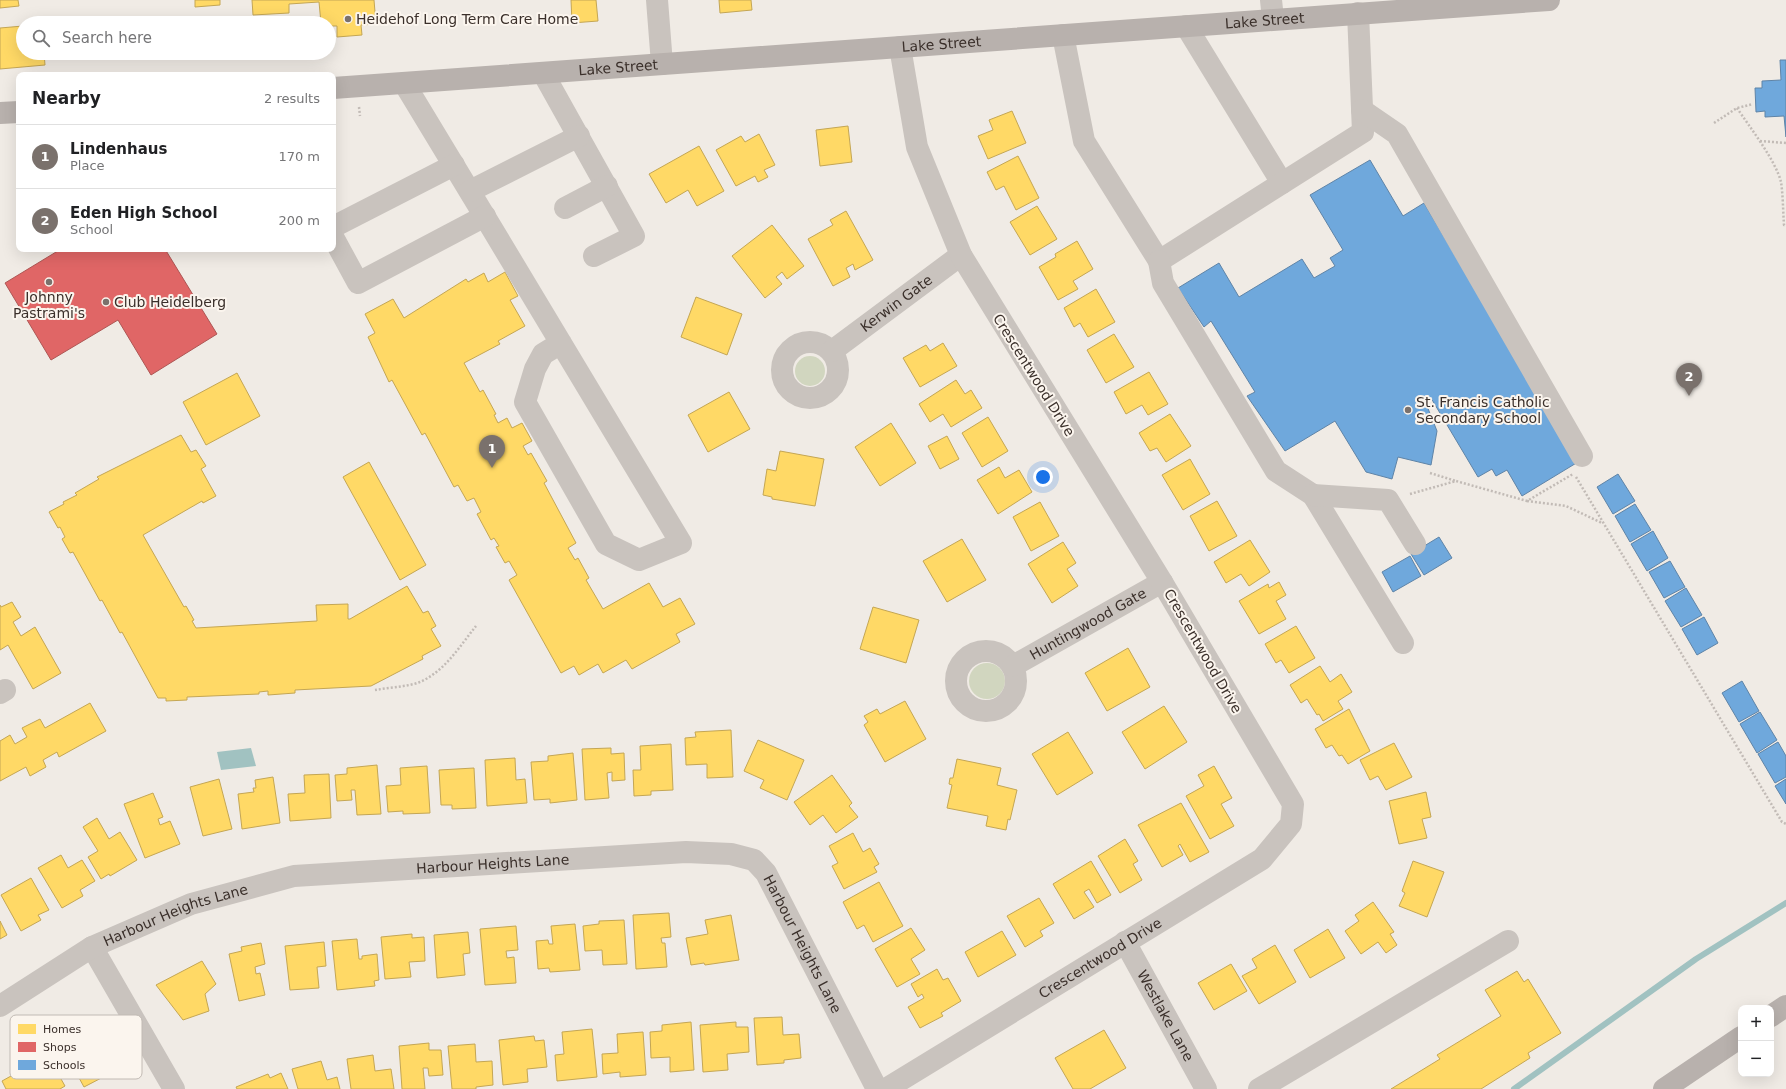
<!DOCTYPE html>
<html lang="en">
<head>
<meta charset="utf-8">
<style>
  body { margin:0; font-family:"DejaVu Sans",sans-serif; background:#f6f6f6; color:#202124 }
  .controls { position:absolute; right:12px; bottom:12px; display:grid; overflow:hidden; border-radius:8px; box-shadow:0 4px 16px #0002 }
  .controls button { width:36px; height:36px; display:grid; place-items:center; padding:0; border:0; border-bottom:1px solid #e0e0e0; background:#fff; color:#202124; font:20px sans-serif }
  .you { position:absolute; left:1043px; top:477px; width:14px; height:14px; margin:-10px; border:3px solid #fff; border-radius:50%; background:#1a73e8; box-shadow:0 0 0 6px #1a73e833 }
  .badge { display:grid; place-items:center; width:26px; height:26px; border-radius:50%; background:#7a716c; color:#fff; font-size:13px; font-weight:700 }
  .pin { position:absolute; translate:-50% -33px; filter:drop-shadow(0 1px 2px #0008) }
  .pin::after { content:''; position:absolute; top:21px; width:14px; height:12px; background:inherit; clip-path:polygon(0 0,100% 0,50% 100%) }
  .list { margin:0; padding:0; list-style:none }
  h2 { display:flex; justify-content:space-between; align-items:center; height:52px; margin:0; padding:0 16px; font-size:17px }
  h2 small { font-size:13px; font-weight:400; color:#757577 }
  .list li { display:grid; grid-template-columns:26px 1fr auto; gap:12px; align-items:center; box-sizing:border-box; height:64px; padding:0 16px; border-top:1px solid #e0e0e0 }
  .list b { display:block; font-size:15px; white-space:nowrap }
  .list p { margin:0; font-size:13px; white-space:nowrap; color:#757577 }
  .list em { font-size:13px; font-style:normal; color:#757577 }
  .icon { flex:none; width:22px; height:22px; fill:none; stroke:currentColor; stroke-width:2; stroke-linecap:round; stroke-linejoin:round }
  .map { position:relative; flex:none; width:1786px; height:1089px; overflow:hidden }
  .search { position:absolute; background:#fff; box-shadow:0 4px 16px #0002; left:16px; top:16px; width:320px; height:44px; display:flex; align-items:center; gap:10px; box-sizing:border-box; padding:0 14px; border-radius:22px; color:#757577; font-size:15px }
  .panel { position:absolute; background:#fff; box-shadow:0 4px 16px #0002; left:16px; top:72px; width:320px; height:180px; border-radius:8px }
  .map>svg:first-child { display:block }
</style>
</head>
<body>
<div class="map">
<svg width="1786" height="1089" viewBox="0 0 1786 1089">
  <rect width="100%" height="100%" fill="#f0ebe5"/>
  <g fill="#d1d6bf">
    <circle cx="810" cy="371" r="15"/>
    <circle cx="987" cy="681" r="18"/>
  </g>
  <polygon fill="#a1c2c1" points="251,748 256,766 221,770 217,752"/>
  <g fill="#ffd966" stroke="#c4a654">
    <polygon points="0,0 18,0 19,6 0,8"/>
    <polygon points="195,0 220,0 220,5 195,7"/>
    <polygon points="252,0 374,0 376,24 361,25 362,35 337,37 337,26 329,26 329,23 321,23 319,2 289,4 289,13 253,15"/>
    <polygon points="571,0 596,0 598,21 572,23"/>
    <polygon points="719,0 751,0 752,10 720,13"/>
    <polygon points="23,26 23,53 44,53 45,65 0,69 0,28"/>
    <polygon points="1012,111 1026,143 988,159 978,136 993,130 989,120"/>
    <polygon points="848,126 852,162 820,166 816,130"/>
    <polygon points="759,134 775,165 764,170 768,177 758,182 755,176 736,186 716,150 741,136 745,142"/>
    <polygon points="699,146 724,191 697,206 688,190 666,203 649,174"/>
    <polygon points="1018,156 1039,198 1016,210 1004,186 996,190 987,172"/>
    <polygon points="1037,206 1057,239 1030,255 1010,222"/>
    <polygon points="846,211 873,260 855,270 853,264 846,268 850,277 833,286 808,239 833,225 830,220"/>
    <polygon points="772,225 804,266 787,279 782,272 776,277 782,284 765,298 732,256"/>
    <polygon points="1077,241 1093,269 1073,281 1078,289 1058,300 1039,267 1056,257 1055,254"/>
    <polygon points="505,272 518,296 510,300 525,326 498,341 500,344 464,363 480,392 483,390 496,414 494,415 498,423 507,418 512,428 522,423 532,441 523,446 528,455 531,453 547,481 544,483 576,543 568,548 575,560 578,558 589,578 586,580 603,609 649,583 663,607 680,598 695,624 676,634 680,642 632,669 626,660 603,673 598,664 579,675 574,666 561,673 509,580 517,575 509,561 505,563 496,547 499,546 494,538 491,540 477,514 481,512 474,498 467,501 458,485 454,487 425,433 422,435 392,380 389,382 368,337 375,333 365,314 393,299 404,318 466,279 468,282 484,273 488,282"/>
    <polygon points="1096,289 1115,322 1088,337 1080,323 1074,327 1064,308"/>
    <polygon points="696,297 742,314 727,355 681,337"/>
    <polygon points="1114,334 1134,367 1106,383 1087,350"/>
    <polygon points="943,343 957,366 920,387 903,358 926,345 930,351"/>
    <polygon points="1149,372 1168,404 1148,415 1142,405 1126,414 1114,392"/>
    <polygon points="237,373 260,416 206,445 183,402"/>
    <polygon points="956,380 965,394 971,390 982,408 951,427 943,414 930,422 919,404"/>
    <polygon points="729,392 750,429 708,452 688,415"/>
    <polygon points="1170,414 1191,446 1166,462 1157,448 1150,451 1139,433"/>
    <polygon points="988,417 1008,451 982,467 962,433"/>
    <polygon points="891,423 916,463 880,486 855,447"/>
    <polygon points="181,435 191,452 196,450 206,466 201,469 216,496 203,503 202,501 143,535 184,607 186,606 194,620 192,621 196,628 317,621 316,605 348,604 348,619 350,619 407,586 423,613 428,611 436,626 431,629 441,646 422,656 423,659 371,686 295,690 295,693 268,695 268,691 259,692 259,694 187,697 187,700 166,701 166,698 158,698 122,632 120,633 102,600 100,601 73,552 70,553 62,539 65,537 60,527 58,528 49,512 64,504 63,502 77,495 75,493 99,479 97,477"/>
    <polygon points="947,436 959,459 940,469 928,446"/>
    <polygon points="780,451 824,459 815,506 772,499 772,497 763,495 767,469 776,471"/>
    <polygon points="1190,459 1210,494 1183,510 1162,475"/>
    <polygon points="369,462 426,565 400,580 343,477"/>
    <polygon points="999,467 1005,478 1019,470 1032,492 998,514 977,480"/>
    <polygon points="1217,501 1237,536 1209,551 1190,516"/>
    <polygon points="1040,502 1059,536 1031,551 1013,517"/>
    <polygon points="962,539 986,580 947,602 923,561"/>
    <polygon points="1250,540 1270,572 1249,586 1241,574 1226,583 1214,562"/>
    <polygon points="1063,542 1076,563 1067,569 1078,586 1052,603 1028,564"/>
    <polygon points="1279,582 1286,595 1276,601 1286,619 1259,634 1239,601 1268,584 1269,588"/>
    <polygon points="12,602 21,617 13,622 21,636 35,627 61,673 33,689 8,645 0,650 0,605 1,607"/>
    <polygon points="873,607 919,620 906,663 860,649"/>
    <polygon points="1296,626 1315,658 1289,673 1281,660 1276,663 1265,644"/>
    <polygon points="1128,648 1150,687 1107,711 1085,673"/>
    <polygon points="1320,666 1330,682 1341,674 1352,692 1338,701 1343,709 1323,721 1319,714 1317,715 1307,699 1301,703 1290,685"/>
    <polygon points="905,701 926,739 885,762 864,725 868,722 864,716 877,709 880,714"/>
    <polygon points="90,703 106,731 59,757 57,752 43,760 46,767 30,776 26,767 0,781 0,741 10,735 15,744 27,737 22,728 40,719 45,728"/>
    <polygon points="1164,706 1187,742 1145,769 1122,732"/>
    <polygon points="1349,709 1370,751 1348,764 1342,755 1339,756 1332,745 1326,748 1315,729"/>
    <polygon points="731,730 733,777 707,778 707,764 686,765 685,738 696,737 695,732"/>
    <polygon points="1068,732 1093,773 1057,795 1032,754"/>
    <polygon points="758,740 804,760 787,800 760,788 764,780 744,771"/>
    <polygon points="1394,743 1412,777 1386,790 1378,776 1370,780 1360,760"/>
    <polygon points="671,744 673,790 651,791 651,795 634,796 633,770 641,770 640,746"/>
    <polygon points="611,748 611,754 624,753 625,780 612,781 612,772 607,773 609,798 585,800 582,749"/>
    <polygon points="573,753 577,800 550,803 550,799 534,800 531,762 548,761 548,756"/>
    <polygon points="515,758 516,780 525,779 527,803 487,806 485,760"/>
    <polygon points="957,759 1001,768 997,785 1017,790 1010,820 1008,819 1006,830 986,826 988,816 947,808 952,785 949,784 950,778 953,778"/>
    <polygon points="377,765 381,814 357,815 355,790 351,790 352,800 337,801 335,775 347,774 347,768"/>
    <polygon points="427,766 430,813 403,814 403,811 388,812 386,786 401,785 400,768"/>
    <polygon points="1214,766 1232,798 1221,804 1234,826 1210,839 1186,796 1204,786 1198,775"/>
    <polygon points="474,768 476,808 452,809 452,805 441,805 439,770"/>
    <polygon points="329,774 331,818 290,821 288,794 305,793 304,775"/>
    <polygon points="832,775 852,803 849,806 858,817 836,833 823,815 810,825 794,802"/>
    <polygon points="273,777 280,823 242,829 238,794 254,792 253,788 256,788 255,780"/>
    <polygon points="219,779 232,829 203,836 190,787"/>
    <polygon points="1426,792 1431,817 1422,819 1427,838 1399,844 1389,801"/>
    <polygon points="153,793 163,817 158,819 160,825 170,821 180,844 145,858 124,804"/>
    <polygon points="1181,803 1209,852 1190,862 1180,844 1178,846 1183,855 1162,867 1138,825"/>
    <polygon points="97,818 109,839 120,832 137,860 110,876 109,874 101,879 88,857 98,851 83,827"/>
    <polygon points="853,833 863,852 870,848 879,864 874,867 877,872 844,889 832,866 838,863 829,846"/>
    <polygon points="1125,839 1138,861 1133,864 1142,880 1120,893 1098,856"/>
    <polygon points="61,855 68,868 82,860 95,881 80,890 83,896 62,908 38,868"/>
    <polygon points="1091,861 1111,895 1097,903 1089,889 1084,892 1094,907 1074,919 1053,884"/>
    <polygon points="1413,861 1444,872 1427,917 1399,906 1405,893 1402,891"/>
    <polygon points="31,878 49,910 38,915 41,920 21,931 1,895"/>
    <polygon points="879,882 903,926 873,942 864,925 857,929 843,902"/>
    <polygon points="1039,898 1054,923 1040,931 1043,936 1025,947 1007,916"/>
    <polygon points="1373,902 1394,932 1390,934 1397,945 1386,953 1378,942 1361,954 1345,931 1359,921 1355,915"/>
    <polygon points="669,913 671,937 661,938 662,943 665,943 667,967 636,969 633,915"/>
    <polygon points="731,915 739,960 705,965 704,963 691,965 686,938 708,934 705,920"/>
    <polygon points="624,920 627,964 603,965 602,950 585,951 583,926 599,924 599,921"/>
    <polygon points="0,921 7,935 0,939"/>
    <polygon points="575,924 580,970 550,972 549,968 538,969 536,941 548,940 549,944 553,944 551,926"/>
    <polygon points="516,926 518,950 506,951 507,958 514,957 516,983 485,985 480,929"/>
    <polygon points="911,928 925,950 911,959 920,974 897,987 875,949"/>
    <polygon points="1328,929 1345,958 1310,978 1294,950"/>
    <polygon points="1002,931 1016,955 978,977 965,952"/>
    <polygon points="468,932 470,953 463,954 465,975 437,978 434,935"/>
    <polygon points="412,934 412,938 424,937 425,961 409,962 411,977 385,979 381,937"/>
    <polygon points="357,939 359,959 362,959 362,956 377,954 379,980 374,981 375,986 337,990 332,941"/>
    <polygon points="324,942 326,966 317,967 319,988 290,990 285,946"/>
    <polygon points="261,943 265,964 255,967 256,974 260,973 265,995 239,1001 229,954 242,951 241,947"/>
    <polygon points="1275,945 1296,982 1259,1004 1242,976 1257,968 1252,959"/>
    <polygon points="202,961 216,984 205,994 209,1011 183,1020 156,985"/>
    <polygon points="1231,964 1247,991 1214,1010 1198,983"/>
    <polygon points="937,969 943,980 948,978 961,1001 941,1013 943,1016 920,1028 908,1007 924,998 922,994 918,997 911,984"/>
    <polygon points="1517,971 1524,982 1528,979 1561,1033 1528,1053 1530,1058 1481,1089 1391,1089 1440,1059 1437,1055 1501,1016 1485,990"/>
    <polygon points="782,1017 783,1035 799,1034 801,1058 784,1060 784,1063 757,1065 754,1018"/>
    <polygon points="691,1022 694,1070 670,1072 670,1057 651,1058 650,1032 662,1031 662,1025"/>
    <polygon points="736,1022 736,1027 748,1027 749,1052 727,1054 728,1070 703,1072 700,1025"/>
    <polygon points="592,1029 597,1077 557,1081 555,1055 564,1054 562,1032"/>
    <polygon points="86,1030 109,1074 84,1087 72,1065 68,1067 57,1046"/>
    <polygon points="1104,1030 1126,1068 1090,1089 1073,1089 1055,1058"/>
    <polygon points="643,1032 646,1075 620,1077 620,1072 603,1074 602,1054 618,1053 617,1034"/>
    <polygon points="534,1036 535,1041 544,1040 547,1067 527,1069 528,1082 503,1085 499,1040"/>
    <polygon points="429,1043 429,1050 441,1050 443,1075 429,1076 428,1068 423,1068 425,1089 402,1089 399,1046"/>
    <polygon points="475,1044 476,1062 492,1061 493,1085 476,1087 476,1089 452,1089 448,1046"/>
    <polygon points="44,1049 65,1086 60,1089 6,1089 2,1081 20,1071 17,1065"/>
    <polygon points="373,1055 375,1071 391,1069 394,1089 351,1089 347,1059"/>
    <polygon points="321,1061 327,1080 337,1077 340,1089 298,1089 292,1069"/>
    <polygon points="281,1073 288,1089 237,1089 236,1087 268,1074 270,1078"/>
  </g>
  <polygon fill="#e06666" stroke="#ae5654" points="61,249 165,249 217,334 151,375 118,320 51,360 5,283"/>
  <g fill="#6fa8dc" stroke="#5f84a7">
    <polygon points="1780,60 1786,60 1786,137 1784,116 1765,117 1765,111 1756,112 1755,88 1762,88 1762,81 1781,80"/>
    <polygon points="1370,160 1403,216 1424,203 1578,462 1522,496 1507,470 1496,476 1492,469 1478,477 1431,398 1425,401 1437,431 1431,465 1398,457 1392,479 1366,472 1335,421 1285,451 1247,396 1255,392 1211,321 1204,327 1178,288 1219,263 1239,297 1302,259 1314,278 1335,266 1330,258 1343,250 1310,195"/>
    <polygon points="1618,474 1635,501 1613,514 1597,487"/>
    <polygon points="1635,504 1651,530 1630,542 1615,516"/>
    <polygon points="1653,531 1668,558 1647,571 1631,544"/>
    <polygon points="1439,537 1452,558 1424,575 1411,554"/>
    <polygon points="1410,556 1421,576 1393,592 1382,572"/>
    <polygon points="1670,561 1685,587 1664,598 1649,572"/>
    <polygon points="1686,588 1702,615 1681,627 1665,601"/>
    <polygon points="1704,617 1718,643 1697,655 1682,629"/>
    <polygon points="1742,681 1759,711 1739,722 1722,693"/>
    <polygon points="1760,712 1777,740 1757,753 1740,724"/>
    <polygon points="1778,742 1786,756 1786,777 1775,783 1758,754"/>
    <polygon points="1786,779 1786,804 1775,786"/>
  </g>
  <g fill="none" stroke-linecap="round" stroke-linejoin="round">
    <polyline stroke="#a1c2c1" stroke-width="6" points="1514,1089 1696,959 1786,903"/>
    <g stroke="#c2bbb6" stroke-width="2.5" stroke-dasharray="2 2" stroke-linecap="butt">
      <polyline points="359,107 360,116"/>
      <path d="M1737,108c12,18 39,53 44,74 2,13 2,29 3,43h2"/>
      <polyline points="1714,123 1737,108 1753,104"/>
      <polyline points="1760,141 1786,143"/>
      <polyline points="1430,473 1456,481"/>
      <polyline points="1576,477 1782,822 1786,824"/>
      <polyline points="1410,494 1456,481 1527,501 1573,474"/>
      <polyline points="1527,501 1566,506 1602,523"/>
      <path d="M375,690c12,-2 26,-3 39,-6 28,-8 45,-37 62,-58"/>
    </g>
    <g stroke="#c9c3be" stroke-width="22">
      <polyline points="657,0 662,64"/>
      <polyline points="1271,0 1273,19"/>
      <polyline points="1186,26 1282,183"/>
      <polyline points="1063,35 1084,141 1159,261 1363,132 1358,13"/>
      <polyline points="543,73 634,236 594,256"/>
      <path d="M404,83c93,153 185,307 277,460l-42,17 -33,-16 -81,-142 10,-33 8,-15 18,-11"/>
      <polyline points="1362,110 1397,134 1582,456"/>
      <polyline points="470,191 579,136"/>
      <polyline points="565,208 607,186"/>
      <polyline points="333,227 454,165"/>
      <polyline points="333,237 358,283 485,216"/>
      <polyline points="1159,261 1163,283 1276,471 1313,495 1403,643"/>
      <circle cx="810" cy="370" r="28"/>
      <path id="s1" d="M832,351l129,-96"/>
      <polyline points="1313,495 1388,500 1415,544"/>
      <circle cx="986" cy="681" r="30"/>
      <path id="s2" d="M1013,666l149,-84"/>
      <polyline points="0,693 5,690"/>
      <path id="s3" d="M1125,942l81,147"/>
      <polyline points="92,947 174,1089"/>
      <path id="s4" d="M0,1006l92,-59 99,-43 103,-28 392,-24 45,2 23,6 12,13 111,216"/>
      <path id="s5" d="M886,1089l376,-230 29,-35 2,-20 -131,-222 -201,-327 -44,-108 -17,-100"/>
      <polyline points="1259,1089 1508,941"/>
    </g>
    <g stroke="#b8b1ad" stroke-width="22">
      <path id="s6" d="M333,88l1216,-88"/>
      <polyline points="0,113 19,112"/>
      <polyline points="1771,1016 1786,1006"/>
      <polyline points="1664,1089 1741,1037"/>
    </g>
  </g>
  <g fill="#7a716c" stroke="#fbf5ee" stroke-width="1.5">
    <circle cx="348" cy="19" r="4"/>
    <circle cx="49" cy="282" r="4"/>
    <circle cx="106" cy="302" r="4"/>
    <circle cx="1408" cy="410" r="4"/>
  </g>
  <g text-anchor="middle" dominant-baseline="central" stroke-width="4" stroke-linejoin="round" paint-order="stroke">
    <g font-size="14" fill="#3b302b" stroke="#fbf5ee" text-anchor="start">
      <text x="356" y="19">Heidehof Long Term Care Home</text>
      <text x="49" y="297" text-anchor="middle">Johnny<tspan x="49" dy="16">Pastrami's</tspan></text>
      <text x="114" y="302">Club Heidelberg</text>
      <text x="1416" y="402">St. Francis Catholic<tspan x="1416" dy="16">Secondary School</tspan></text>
    </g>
    <g font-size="14" fill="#3b302b" stroke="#fbf5ee">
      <text stroke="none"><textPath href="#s6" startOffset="934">Lake Street</textPath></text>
      <text stroke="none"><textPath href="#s6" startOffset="610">Lake Street</textPath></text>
      <text stroke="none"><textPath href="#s6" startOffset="286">Lake Street</textPath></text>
      <text stroke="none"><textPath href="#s1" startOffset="80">Kerwin Gate</textPath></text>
      <text transform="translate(1034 375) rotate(58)">Crescentwood Drive</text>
      <text stroke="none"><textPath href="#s2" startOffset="86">Huntingwood Gate</textPath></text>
      <text transform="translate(1203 651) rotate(60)">Crescentwood Drive</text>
      <text stroke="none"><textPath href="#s4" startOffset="523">Harbour Heights Lane</textPath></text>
      <text stroke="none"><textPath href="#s4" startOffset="199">Harbour Heights Lane</textPath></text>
      <text stroke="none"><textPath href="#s4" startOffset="883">Harbour Heights Lane</textPath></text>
      <text stroke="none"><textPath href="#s5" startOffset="251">Crescentwood Drive</textPath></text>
      <text stroke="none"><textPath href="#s3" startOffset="84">Westlake Lane</textPath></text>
    </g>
  </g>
  <rect x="10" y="1015" width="132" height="64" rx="6" fill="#fbf5ee" stroke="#c1bab4" stroke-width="1"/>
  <rect x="18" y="1024" width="18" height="10" fill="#ffd966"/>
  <rect x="18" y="1042" width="18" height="10" fill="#e06666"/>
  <rect x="18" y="1060" width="18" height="10" fill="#6fa8dc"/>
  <g font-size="11" fill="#3b302b">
    <text x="43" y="1033">Homes</text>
    <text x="43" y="1051">Shops</text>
    <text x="43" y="1069">Schools</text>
  </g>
</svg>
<div class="controls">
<button>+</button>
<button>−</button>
</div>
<div class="you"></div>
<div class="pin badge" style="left:492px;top:468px">1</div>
<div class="pin badge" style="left:1689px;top:396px">2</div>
<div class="search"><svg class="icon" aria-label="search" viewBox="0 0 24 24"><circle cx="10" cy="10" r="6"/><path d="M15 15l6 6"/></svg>Search here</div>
<section class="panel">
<h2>Nearby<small>2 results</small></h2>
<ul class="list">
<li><span class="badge">1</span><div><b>Lindenhaus</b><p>Place</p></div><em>170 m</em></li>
<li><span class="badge">2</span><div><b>Eden High School</b><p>School</p></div><em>200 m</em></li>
</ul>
</section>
</div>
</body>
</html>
